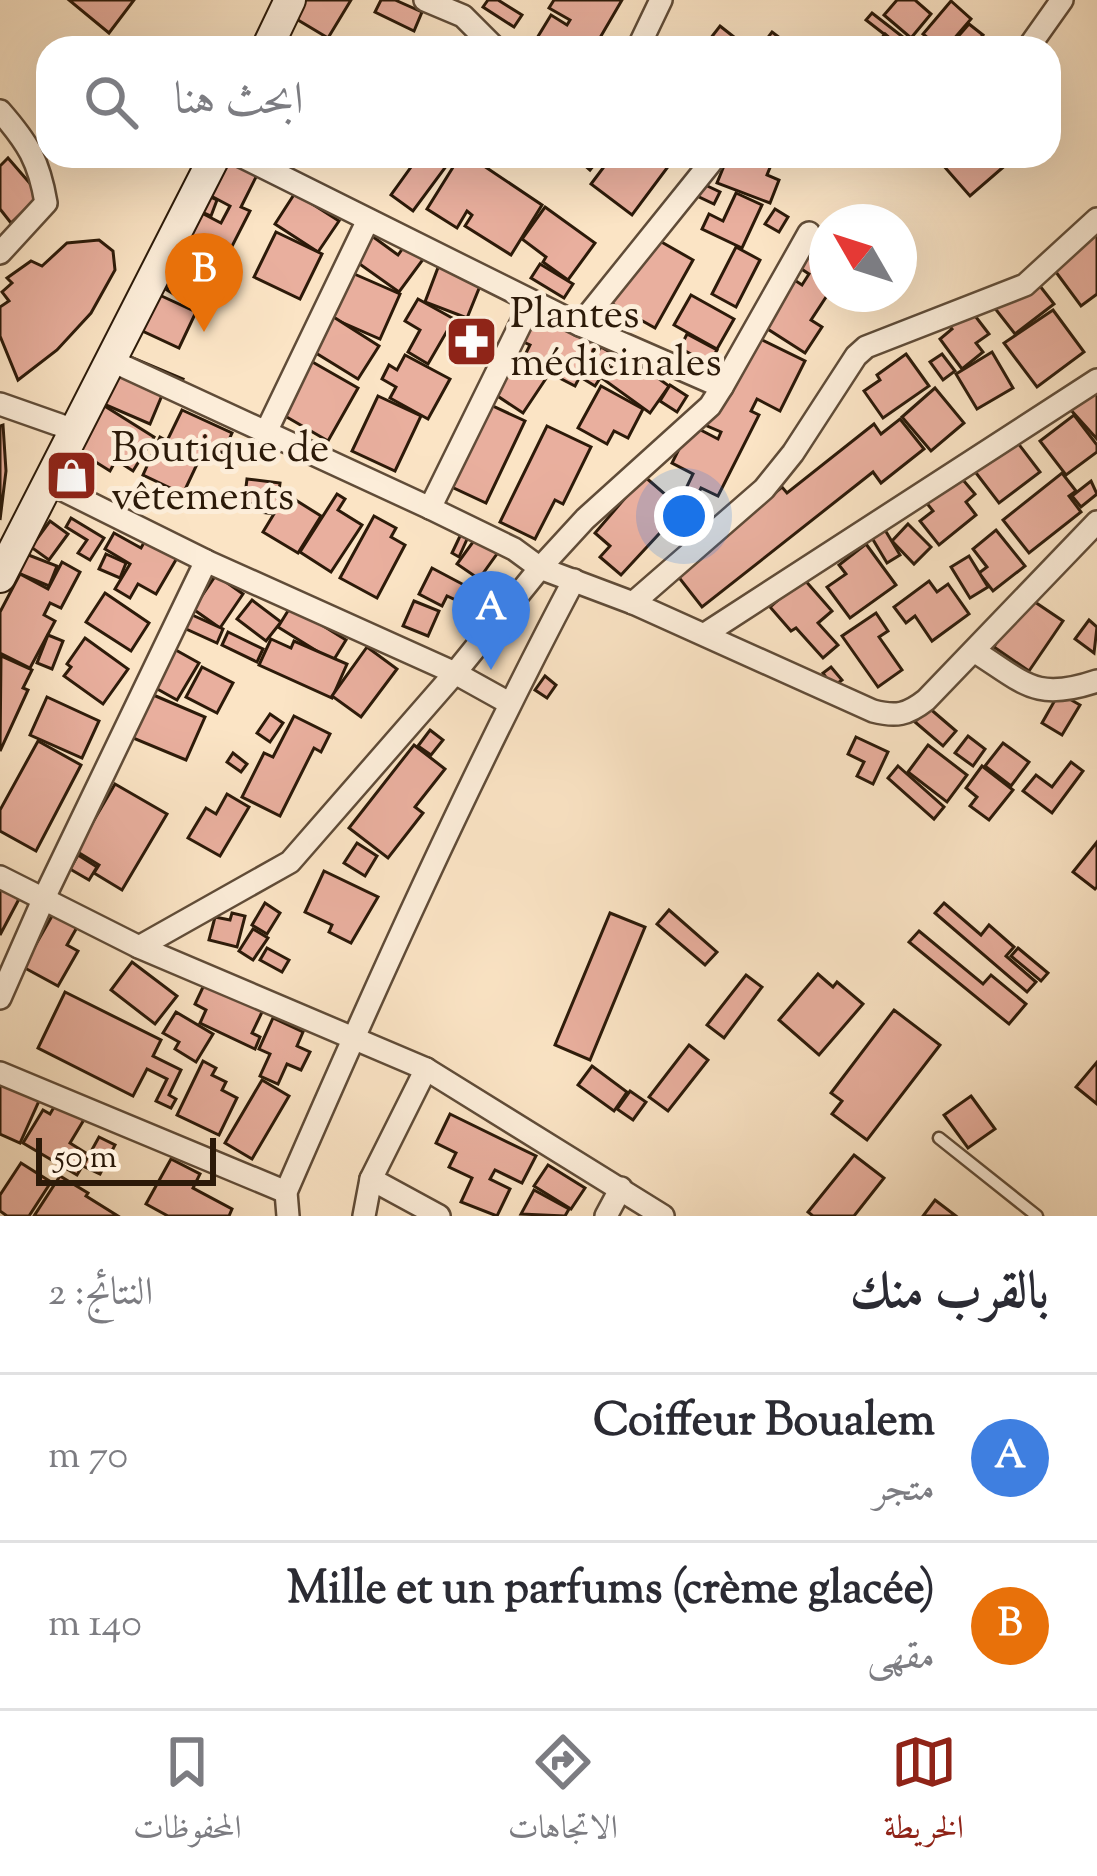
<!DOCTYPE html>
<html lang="ar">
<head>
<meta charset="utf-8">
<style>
  body { margin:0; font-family:"Sorts Mill Goudy",Amiri,serif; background:#f2f2f3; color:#2b2b33; direction:rtl }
  .compass { position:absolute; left:809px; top:204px; width:108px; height:108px; border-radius:50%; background:#fff; box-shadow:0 12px 48px #0002; rotate:309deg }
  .scale { position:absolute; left:36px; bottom:30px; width:180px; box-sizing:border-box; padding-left:12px; border:6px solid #2c1a09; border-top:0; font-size:33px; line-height:42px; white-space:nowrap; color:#2c1a09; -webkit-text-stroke:9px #fcedd9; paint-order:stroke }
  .you { position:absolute; left:684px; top:516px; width:42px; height:42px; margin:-30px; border:9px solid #fff; border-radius:50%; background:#1a73e8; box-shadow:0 0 0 18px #1a73e833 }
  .badge { display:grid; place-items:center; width:78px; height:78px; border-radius:50%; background:#8f2418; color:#fff; font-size:39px; font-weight:700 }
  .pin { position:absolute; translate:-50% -99px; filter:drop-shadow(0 3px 6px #0008) }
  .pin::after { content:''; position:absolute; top:63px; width:42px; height:36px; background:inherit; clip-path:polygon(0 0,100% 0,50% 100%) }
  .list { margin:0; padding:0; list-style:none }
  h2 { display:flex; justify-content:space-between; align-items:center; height:156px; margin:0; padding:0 48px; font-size:51px }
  h2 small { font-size:39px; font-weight:400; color:#7c7c81 }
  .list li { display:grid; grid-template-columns:78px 1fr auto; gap:36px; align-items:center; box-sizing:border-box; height:168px; padding:0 48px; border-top:3px solid #e1e1e2 }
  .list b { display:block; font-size:45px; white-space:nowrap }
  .list p { margin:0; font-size:39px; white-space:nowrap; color:#7c7c81 }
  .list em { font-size:39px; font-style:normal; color:#7c7c81 }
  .icon { flex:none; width:66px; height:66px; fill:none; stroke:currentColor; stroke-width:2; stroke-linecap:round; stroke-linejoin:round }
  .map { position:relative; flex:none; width:1097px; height:1216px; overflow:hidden; direction:ltr }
  .search { position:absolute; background:#fff; box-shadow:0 12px 48px #0002; left:36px; right:36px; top:36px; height:132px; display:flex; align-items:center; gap:30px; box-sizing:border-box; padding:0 42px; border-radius:36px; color:#7c7c81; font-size:45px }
  .sheet { height:492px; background:#fff }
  nav { display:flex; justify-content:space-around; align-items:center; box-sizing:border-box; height:168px; border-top:3px solid #e1e1e2; background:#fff; font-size:33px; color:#7c7c81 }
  nav a { display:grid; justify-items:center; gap:6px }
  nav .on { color:#8f2418 }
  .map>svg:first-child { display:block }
</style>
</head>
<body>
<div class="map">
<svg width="1097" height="1216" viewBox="0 0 1097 1216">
  <rect width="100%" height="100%" fill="#fbe4c5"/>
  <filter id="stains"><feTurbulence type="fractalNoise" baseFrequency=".00167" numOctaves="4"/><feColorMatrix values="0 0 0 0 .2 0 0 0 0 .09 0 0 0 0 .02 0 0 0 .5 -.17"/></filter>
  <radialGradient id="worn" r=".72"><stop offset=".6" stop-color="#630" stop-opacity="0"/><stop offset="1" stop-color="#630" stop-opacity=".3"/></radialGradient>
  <g fill="#e9af9e" stroke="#2c1a09" stroke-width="3">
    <polygon points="69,0 134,0 109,33"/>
    <polygon points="297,0 351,0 328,38 288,14"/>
    <polygon points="381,0 395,0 422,12 414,31 375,12"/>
    <polygon points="488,0 498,0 522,15 514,27 483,7"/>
    <polygon points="554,0 622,0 594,48 543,48 534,43 551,15 567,25 570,20 549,8"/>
    <polygon points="897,0 915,0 931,14 911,38 884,15"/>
    <polygon points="951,1 971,19 946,48 940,48 923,34"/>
    <polygon points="872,13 917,48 902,48 866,20"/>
    <polygon points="969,24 983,35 971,48 948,48"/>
    <polygon points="720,26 748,48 703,48"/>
    <polygon points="772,32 793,48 760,48"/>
    <polygon points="885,34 901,48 881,48 877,44"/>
    <polygon points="223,156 258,173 241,207 250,211 225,260 180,237 194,209 221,223 230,206 198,189"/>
    <polygon points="419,156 453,157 413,211 391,195"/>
    <polygon points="460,156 469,156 542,205 511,255 465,226 472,215 467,211 457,228 427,209"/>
    <polygon points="574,156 601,156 590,170"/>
    <polygon points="612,156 676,156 632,215 591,184"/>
    <polygon points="728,156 773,160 767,175 779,180 770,203 717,183"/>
    <polygon points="935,156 1002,156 1008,163 970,196"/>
    <polygon points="8,158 40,195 11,223 0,209 0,166"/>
    <polygon points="701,183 720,192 714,204 695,195"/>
    <polygon points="199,192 217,200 211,216 193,208"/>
    <polygon points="295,193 339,221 318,252 275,224"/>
    <polygon points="736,193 762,205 742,248 702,229 709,214 723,221"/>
    <polygon points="545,207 595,243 568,280 543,262 546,257 522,239"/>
    <polygon points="775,209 788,217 779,232 765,224"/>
    <polygon points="818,227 827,233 828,294 811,320 822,327 805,353 763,326 793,279 802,285 809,274 794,264"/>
    <polygon points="1097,229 1097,294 1081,306 1050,264"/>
    <polygon points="276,232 322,254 300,299 254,277"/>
    <polygon points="372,236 398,255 408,241 427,254 399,292 354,260"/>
    <polygon points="651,236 693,260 655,328 602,298"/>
    <polygon points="99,240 113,251 115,270 91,313 57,350 18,380 0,336 0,307 9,301 2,292 12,283 7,278 31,261 42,266 67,243"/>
    <polygon points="193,245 225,264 198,309 167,290"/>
    <polygon points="736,247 760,260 736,307 712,294"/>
    <polygon points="540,264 573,284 564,298 531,278"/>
    <polygon points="439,265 482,281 467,318 425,302"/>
    <polygon points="1029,272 1054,304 1015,334 990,302"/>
    <polygon points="352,273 400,294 380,339 332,318"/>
    <polygon points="153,292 196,312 179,348 136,328"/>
    <polygon points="691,295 734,319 717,349 674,325"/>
    <polygon points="418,299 454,319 428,364 408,352 420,330 405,321"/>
    <polygon points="969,308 989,334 976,343 983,352 962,369 940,339 952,329 948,324"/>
    <polygon points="1053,310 1084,352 1037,387 1004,343"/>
    <polygon points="549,315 599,340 575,386 523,359 530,345 517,339 528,318 543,326"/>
    <polygon points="332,316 379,346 358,379 311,350"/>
    <polygon points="687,334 717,350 709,364 680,348"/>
    <polygon points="756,337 805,361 780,411 757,399 751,411 759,415 718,496 701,488 691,509 679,503 693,474 672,463 691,425 718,439 721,432 705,425"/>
    <polygon points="601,347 615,355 595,386 582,378"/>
    <polygon points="505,349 547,377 523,413 481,385"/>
    <polygon points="622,352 669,386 650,413 603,379"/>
    <polygon points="992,352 1013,388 977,409 956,374"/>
    <polygon points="121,353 183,379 174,398 163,393 150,424 99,402"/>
    <polygon points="906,354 929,386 883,418 864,391 880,380 877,375"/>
    <polygon points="942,354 955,371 943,380 930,362"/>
    <polygon points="405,355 450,379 428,419 390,398 396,387 382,379 389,365 397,370"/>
    <polygon points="309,360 358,388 328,441 285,416 294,399 288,396"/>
    <polygon points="1097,384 1097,439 1070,409"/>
    <polygon points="670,385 687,396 677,412 660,401"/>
    <polygon points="601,386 643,409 628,438 614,431 607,444 578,428"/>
    <polygon points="935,388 964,423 931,451 902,417"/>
    <polygon points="378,396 421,416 395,471 352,451"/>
    <polygon points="480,400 525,421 486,503 441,482"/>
    <polygon points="103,405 154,437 133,471 116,460 110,471 75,449"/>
    <polygon points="182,410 232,433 223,453 206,445 183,494 143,475 160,437 167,441"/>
    <polygon points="1074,415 1097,445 1097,452 1066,475 1040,441"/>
    <polygon points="900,419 924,449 881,483 873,472 702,607 677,575 782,487 787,493 874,424 881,434"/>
    <polygon points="3,425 6,471 0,520 0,426"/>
    <polygon points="547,426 591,447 563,504 555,500 535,539 500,522"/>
    <polygon points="1014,438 1040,472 999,503 973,469"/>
    <polygon points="1062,473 1076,491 1069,496 1081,512 1029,553 1003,520"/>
    <polygon points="958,474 975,494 966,502 976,515 939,545 920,521 933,511 925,501"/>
    <polygon points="644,476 682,509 621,575 600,557 610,546 595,533"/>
    <polygon points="247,479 280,483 276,514 259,512 260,505 244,503"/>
    <polygon points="1091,481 1097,494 1081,507 1072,496"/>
    <polygon points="286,494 321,516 298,553 263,532"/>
    <polygon points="337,494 345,499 338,510 362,525 331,572 300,552"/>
    <polygon points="374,516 396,528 391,537 405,545 377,598 340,578"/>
    <polygon points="71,518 104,538 90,560 78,553 87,540 66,527"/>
    <polygon points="50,521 68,534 49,560 31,547"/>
    <polygon points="908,524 931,547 914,564 892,541"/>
    <polygon points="885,530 900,555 887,563 872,538"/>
    <polygon points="996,530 1025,566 993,591 979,573 987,567 973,549"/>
    <polygon points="114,533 141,548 146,539 177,558 156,594 138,584 130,598 115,589 130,564 105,549"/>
    <polygon points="461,534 468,537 459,557 452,553"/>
    <polygon points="478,535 499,551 479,579 457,564"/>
    <polygon points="866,544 896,585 850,618 827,587 846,574 839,565"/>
    <polygon points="26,554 57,566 49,586 18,573"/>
    <polygon points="106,554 126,563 120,578 99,569"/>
    <polygon points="969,556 988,587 970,598 951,567"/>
    <polygon points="62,562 80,572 61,608 50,603 44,615 55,621 30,668 0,653 0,612 20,574 48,589"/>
    <polygon points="432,568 466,586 458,601 447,596 442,606 419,594"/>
    <polygon points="216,575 243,594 220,628 193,609"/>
    <polygon points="803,578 832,611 818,623 838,645 823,658 796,628 791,631 770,607"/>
    <polygon points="929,581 937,592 948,584 969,614 932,641 915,616 906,623 894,607"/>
    <polygon points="105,593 149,623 131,651 86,622"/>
    <polygon points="1023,594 1063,621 1029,671 994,647"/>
    <polygon points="252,600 281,622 266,641 237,619"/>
    <polygon points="414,601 439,611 428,636 403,626"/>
    <polygon points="291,606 346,640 333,661 278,627"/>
    <polygon points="876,613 888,631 879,637 902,670 878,687 842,636"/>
    <polygon points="190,614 223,629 217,643 184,628"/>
    <polygon points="1089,620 1097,627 1094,653 1075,639"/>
    <polygon points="228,632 263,649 257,662 222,645"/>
    <polygon points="48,635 63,641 52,669 37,663"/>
    <polygon points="85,638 128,669 103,704 64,676 71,667 67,664"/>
    <polygon points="271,639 291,648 294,641 347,664 332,698 259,665"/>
    <polygon points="367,647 397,669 361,717 332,696"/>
    <polygon points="174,649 199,663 177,700 152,686"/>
    <polygon points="1,656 32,670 23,688 28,690 0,751"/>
    <polygon points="202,667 233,683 217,713 186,697"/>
    <polygon points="831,667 842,680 833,687 823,673"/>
    <polygon points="545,676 556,685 547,698 535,690"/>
    <polygon points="1059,693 1080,705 1062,735 1042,723"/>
    <polygon points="151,694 205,717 186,760 133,738"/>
    <polygon points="47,697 99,721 82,758 30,735"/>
    <polygon points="928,707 956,731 943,746 915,722"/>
    <polygon points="270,714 283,723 270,742 257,733"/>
    <polygon points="294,716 330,734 321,752 314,748 280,816 242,797 264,753 273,757"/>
    <polygon points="430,730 443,740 431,755 418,746"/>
    <polygon points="968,736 985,749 973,766 955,753"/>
    <polygon points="856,737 888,752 873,784 857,776 864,762 848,754"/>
    <polygon points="38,741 81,765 36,851 0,831 0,810"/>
    <polygon points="1003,743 1029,762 1011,786 985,766"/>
    <polygon points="414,745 445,769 415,807 423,813 388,858 349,828"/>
    <polygon points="928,745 967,775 947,802 908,772"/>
    <polygon points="233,753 247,764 241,772 227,762"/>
    <polygon points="1071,762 1083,771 1052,813 1023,791 1036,775 1052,787"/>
    <polygon points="898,766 944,807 934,819 888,778"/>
    <polygon points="982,766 1013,790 989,820 970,806 977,797 966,788"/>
    <polygon points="115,784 167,814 122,890 94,873 99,865 76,851"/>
    <polygon points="227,794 249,807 220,856 188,838 206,808 216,814"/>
    <polygon points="1097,842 1097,887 1095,889 1073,872"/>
    <polygon points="357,843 377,856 365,876 344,863"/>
    <polygon points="78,855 97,867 89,880 70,869"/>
    <polygon points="324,871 378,897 351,943 329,932 332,925 305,912"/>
    <polygon points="0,888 19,899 0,935"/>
    <polygon points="265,903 280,913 267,934 252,925"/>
    <polygon points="944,903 981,935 989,925 1014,947 1006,956 1036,982 1027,992 935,913"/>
    <polygon points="56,909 80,922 67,945 78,951 58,986 23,967"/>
    <polygon points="669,910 717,952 705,965 657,924"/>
    <polygon points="232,913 245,916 237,947 209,940 215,917 230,920"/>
    <polygon points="610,913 645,927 590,1060 555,1045"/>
    <polygon points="253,929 268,938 253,960 239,951"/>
    <polygon points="919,931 983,984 991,975 1026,1004 1009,1024 909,942"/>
    <polygon points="267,948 289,960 282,972 260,960"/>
    <polygon points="1018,948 1048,973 1041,981 1011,956"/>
    <polygon points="132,962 177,996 155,1024 111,990"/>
    <polygon points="818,974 833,987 837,982 863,1004 819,1055 779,1020"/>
    <polygon points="746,975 762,987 724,1038 707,1025"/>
    <polygon points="204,985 264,1008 252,1033 260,1037 255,1049 200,1023 206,1010 195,1004"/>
    <polygon points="65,992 161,1040 153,1056 181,1070 169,1095 176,1099 171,1108 156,1101 167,1079 147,1069 133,1096 38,1048"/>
    <polygon points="894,1010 940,1045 867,1140 832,1114 842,1101 831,1093"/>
    <polygon points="176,1012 213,1034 196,1062 175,1049 179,1042 163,1033"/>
    <polygon points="273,1018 303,1032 297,1046 310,1052 301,1070 287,1064 278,1084 260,1076 270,1054 259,1049"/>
    <polygon points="689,1045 708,1060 668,1111 649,1097"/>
    <polygon points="203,1061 216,1068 212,1075 226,1082 222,1090 237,1098 219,1135 177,1115"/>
    <polygon points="1097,1062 1097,1104 1076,1087"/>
    <polygon points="592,1066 627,1092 614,1111 578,1085"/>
    <polygon points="0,1076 43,1092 20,1143 0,1134"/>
    <polygon points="262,1080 289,1096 252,1159 225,1143"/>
    <polygon points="630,1091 646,1102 633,1120 617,1109"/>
    <polygon points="971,1096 995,1129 968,1148 944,1115"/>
    <polygon points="57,1102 85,1118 70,1143 89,1155 77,1175 23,1143 43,1110 50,1114"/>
    <polygon points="450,1114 536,1156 522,1183 495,1170 490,1179 510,1189 497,1216 461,1202 472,1178 449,1167 456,1153 436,1143"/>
    <polygon points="99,1137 115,1145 100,1174 83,1166"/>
    <polygon points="854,1155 884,1178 854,1216 813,1216 808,1212"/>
    <polygon points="171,1159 200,1174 193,1188 232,1209 229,1216 168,1216 146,1204"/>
    <polygon points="21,1163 51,1182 29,1216 7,1216 0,1211 0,1195"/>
    <polygon points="548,1165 585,1188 571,1209 534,1186"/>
    <polygon points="60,1176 88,1193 86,1196 118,1216 34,1216"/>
    <polygon points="534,1190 569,1209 565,1216 521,1214"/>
    <polygon points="935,1200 956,1216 923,1216"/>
  </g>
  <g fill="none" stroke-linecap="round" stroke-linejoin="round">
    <defs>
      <polyline id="lane" points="939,1138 1037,1216"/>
      <g id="street">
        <polyline points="425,0 463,16 495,48"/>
        <polyline points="638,48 661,0"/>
        <polyline points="1028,48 1062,0"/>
        <path d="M0,111c28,32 39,50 46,92l-46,50"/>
        <polyline points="241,156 580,325 716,156"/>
        <polyline points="580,325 722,387 809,233"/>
        <path d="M110,360l320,148 84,41 26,19 93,35 240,108c23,6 34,4 53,-11l171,-178"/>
        <polyline points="0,404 74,430"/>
        <polyline points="265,434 368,220"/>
        <polyline points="47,482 206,561 455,673 509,703"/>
        <polyline points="430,508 531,303"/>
        <polyline points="633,603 764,489 793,453 856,356 866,347 1025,285 1097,219"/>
        <polyline points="705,634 1097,380"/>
        <path d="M974,651c51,32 61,51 123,30"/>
        <polyline points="0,877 139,947 426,1069 663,1216"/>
        <polyline points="139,947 290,862 455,673 540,568 585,519 710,406 722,387"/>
        <polyline points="0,998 44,898 206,561"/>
        <polyline points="0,1073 286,1192"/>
        <polyline points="371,1179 439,1216"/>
        <path d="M288,1216l-2,-24c90,-207 183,-413 288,-612"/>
        <polyline points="364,1216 371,1179 426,1069"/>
        <polyline points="606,1216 621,1188"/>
      </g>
      <g id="secondary">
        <polyline points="267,48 290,0"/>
        <polyline points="0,577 215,156"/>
      </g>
    </defs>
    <use href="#lane" stroke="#604c38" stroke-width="15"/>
    <use href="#street" stroke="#604c38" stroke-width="26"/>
    <use href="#secondary" stroke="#2c1a09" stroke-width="34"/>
    <use href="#lane" stroke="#fcedd9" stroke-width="10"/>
    <use href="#street" stroke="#fcedd9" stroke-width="21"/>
    <use href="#secondary" stroke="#fcedd9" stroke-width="30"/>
  </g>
  <defs>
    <symbol id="pharmacy-square" viewBox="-11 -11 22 22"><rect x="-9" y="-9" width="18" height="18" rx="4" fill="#8f2418" stroke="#fcedd9"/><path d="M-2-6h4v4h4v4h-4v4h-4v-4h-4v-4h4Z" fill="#fff"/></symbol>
    <symbol id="shop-square" viewBox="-11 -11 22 22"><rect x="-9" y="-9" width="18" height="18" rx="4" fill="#8f2418" stroke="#fcedd9"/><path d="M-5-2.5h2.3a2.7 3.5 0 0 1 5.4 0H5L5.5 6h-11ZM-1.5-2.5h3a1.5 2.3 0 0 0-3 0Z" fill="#fff"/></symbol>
  </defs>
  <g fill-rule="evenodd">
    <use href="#pharmacy-square" x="442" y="312" width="59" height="59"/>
    <use href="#shop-square" x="42" y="446" width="59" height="59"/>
  </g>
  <g text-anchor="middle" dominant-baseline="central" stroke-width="10" stroke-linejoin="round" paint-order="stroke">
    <g font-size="42" fill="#2c1a09" stroke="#fcedd9" text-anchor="start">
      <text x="510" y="317">Plantes<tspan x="510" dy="48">médicinales</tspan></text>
      <text x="111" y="451">Boutique de<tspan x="111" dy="48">vêtements</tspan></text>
    </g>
  </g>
  <rect width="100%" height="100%" filter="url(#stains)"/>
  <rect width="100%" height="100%" fill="url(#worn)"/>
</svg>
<svg class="compass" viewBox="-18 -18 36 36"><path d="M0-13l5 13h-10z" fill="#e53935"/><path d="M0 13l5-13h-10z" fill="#7c7c81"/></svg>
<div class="scale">50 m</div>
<div class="you"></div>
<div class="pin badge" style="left:491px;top:670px;background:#3f7fe0">A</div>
<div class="pin badge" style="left:204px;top:332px;background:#e8710a">B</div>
<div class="search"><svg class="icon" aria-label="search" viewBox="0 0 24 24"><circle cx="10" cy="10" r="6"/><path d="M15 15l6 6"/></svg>ابحث هنا</div>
</div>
<section class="sheet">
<h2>بالقرب منك<small>النتائج: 2</small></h2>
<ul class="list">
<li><span class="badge" style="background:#3f7fe0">A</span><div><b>Coiffeur Boualem</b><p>متجر</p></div><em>70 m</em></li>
<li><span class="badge" style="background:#e8710a">B</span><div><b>Mille et un parfums (crème glacée)</b><p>مقهى</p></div><em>140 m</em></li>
</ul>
</section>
<nav>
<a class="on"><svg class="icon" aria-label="map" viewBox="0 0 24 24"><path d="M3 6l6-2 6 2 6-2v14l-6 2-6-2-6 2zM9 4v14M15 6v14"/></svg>الخريطة</a>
<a><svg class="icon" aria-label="directions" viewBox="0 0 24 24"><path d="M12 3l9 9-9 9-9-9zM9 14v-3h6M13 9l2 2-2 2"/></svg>الاتجاهات</a>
<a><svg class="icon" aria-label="saved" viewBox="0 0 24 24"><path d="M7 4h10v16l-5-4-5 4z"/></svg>المحفوظات</a>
</nav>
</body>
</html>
